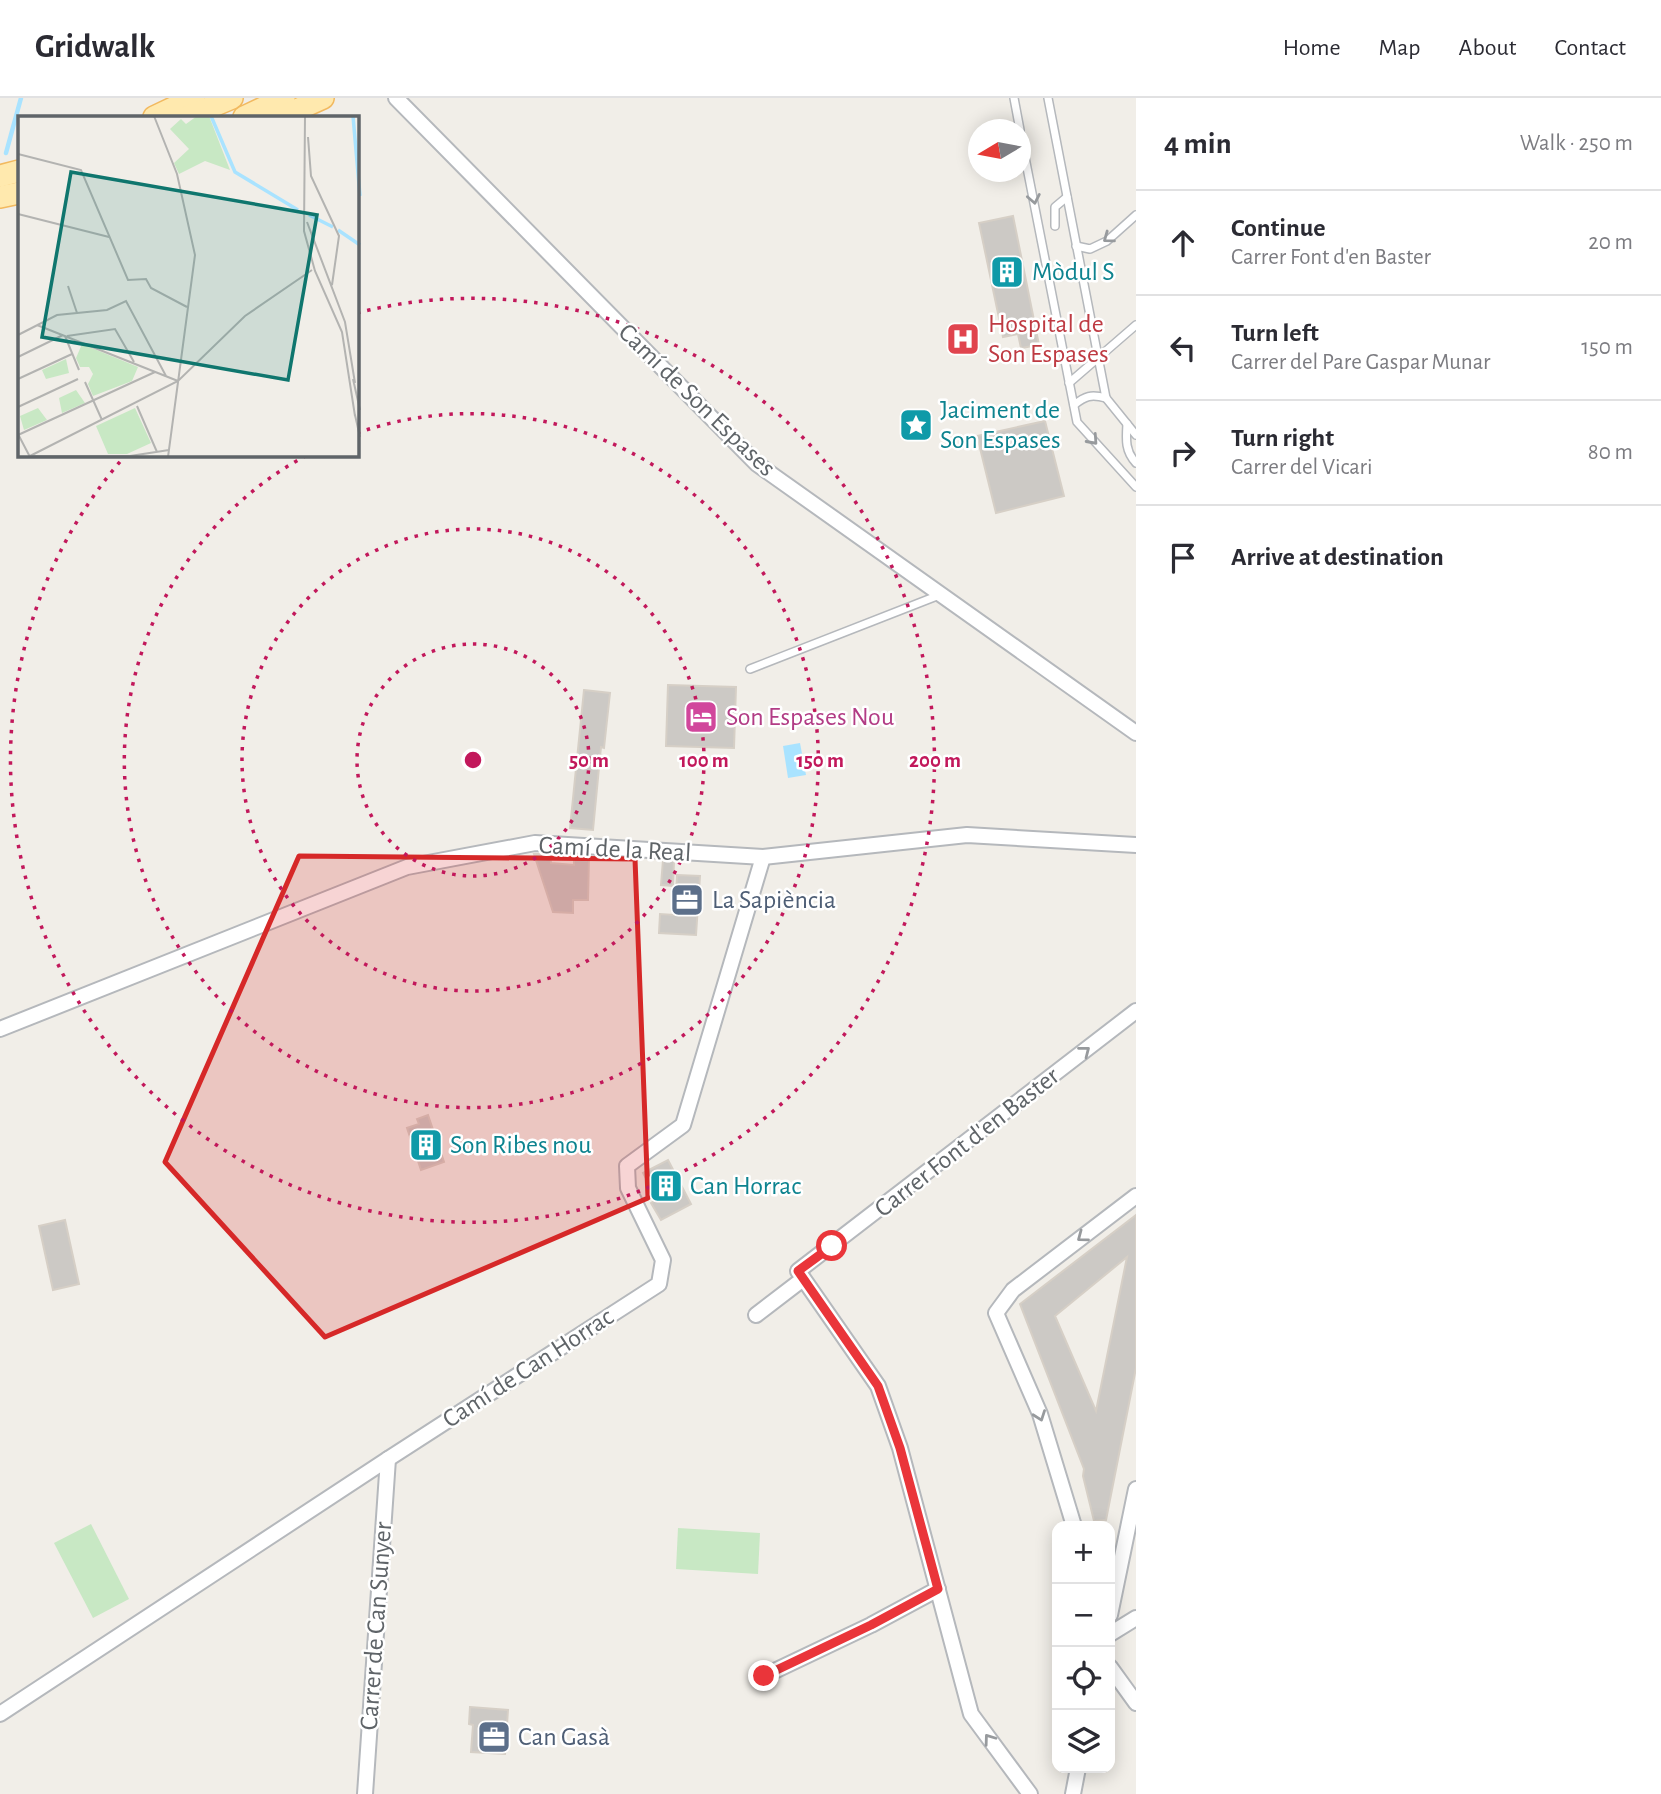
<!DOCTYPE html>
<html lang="en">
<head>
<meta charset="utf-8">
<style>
  body { margin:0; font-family:"Alegreya Sans",sans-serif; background:#f2f2f3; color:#2b2b33 }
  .controls { position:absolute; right:21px; bottom:21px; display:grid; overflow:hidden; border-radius:14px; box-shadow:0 4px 18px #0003 }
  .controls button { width:63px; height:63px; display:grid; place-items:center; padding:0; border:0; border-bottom:2px solid #e1e1e2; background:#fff; color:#2b2b33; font:35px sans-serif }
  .compass { position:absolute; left:968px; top:21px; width:63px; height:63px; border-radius:50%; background:#fff; box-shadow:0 4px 18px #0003; rotate:260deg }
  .stop { position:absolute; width:21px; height:21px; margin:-16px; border:5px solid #ea353a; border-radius:50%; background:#fff }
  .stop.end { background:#ea353a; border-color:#fff; box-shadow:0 2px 7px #0008 }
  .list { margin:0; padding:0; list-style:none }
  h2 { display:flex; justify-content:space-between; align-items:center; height:91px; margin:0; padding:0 28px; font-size:30px }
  h2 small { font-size:23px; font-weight:400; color:#7c7c81 }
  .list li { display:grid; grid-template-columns:46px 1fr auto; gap:21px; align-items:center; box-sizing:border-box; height:105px; padding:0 28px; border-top:2px solid #e1e1e2 }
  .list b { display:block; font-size:26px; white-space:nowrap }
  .list p { margin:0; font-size:23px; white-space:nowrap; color:#7c7c81 }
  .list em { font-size:23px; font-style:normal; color:#7c7c81 }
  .icon { flex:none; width:38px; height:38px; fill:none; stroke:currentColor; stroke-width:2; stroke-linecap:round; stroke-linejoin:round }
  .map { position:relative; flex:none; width:1136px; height:1696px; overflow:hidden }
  header { display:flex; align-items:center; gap:42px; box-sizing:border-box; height:98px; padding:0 35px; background:#fff; border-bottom:2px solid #e1e1e2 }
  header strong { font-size:33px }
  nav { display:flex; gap:38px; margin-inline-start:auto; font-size:24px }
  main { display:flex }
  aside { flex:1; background:#fff }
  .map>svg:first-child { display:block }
</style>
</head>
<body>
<header>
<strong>Gridwalk</strong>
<nav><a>Home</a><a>Map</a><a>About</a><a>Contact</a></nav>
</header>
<main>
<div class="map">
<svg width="1136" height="1696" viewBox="0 0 1136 1696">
  <rect width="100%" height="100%" fill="#f1eee8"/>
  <g fill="#c8e8c4">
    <polygon points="91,1426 129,1501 93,1520 54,1445"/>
    <polygon points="678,1430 760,1435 758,1476 676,1471"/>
  </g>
  <polygon fill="#a9e3ff" points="800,645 806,677 788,680 783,648"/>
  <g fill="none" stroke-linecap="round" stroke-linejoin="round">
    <polyline stroke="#a9e3ff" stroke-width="4.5" points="6,55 21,0"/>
  </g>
  <g fill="#ccc9c5" stroke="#d6cfc6" stroke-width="2" fill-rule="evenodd">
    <polygon points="1013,118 1039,247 1021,250 1018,236 1003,239 979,125"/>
    <polygon points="1045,323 1064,398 996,415 977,338"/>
    <polygon points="668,587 736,589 734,650 666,648"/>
    <polygon points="584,592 610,595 604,650 601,649 593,732 570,730"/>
    <polygon points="534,756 550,756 551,765 574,767 574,757 589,758 588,802 573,802 573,815 553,814"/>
    <polygon points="663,762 674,763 673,788 661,787"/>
    <polygon points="677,777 700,778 696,837 659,835 660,816 675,817"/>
    <polygon points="428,1017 444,1064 421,1072 407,1030 419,1026 417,1021"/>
    <polygon points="668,1062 691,1106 661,1122 651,1105 657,1101 643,1075"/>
    <path d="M1136,1117v153l-30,152 -12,1 -11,-45 1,-7 -64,-165zM1127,1159l-31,154 -41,-95z"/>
    <polygon points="65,1122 79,1186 53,1192 39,1128"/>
    <polygon points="470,1609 508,1612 505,1656 471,1654 473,1627 469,1626"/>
  </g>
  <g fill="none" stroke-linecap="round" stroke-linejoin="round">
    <defs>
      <g id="lane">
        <polyline points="1014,0 1020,32"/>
        <polyline points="1048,0 1106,300 1136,337"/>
        <polyline points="1020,34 1077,324 1136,389"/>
        <polyline points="1055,128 1055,109 1067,99"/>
        <polyline points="1076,148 1090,151 1107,143 1136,117"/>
        <polyline points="1069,285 1136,227"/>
        <path d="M1074,307c11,-9 17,-11 32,-7"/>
        <path d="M1127,326c-1,16 -2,27 9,39"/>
        <polyline points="750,571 942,496"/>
      </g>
      <g id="street">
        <polyline points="396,0 757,366 1136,635"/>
        <polyline points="0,931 407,769 535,745 763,759 967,737 1136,747"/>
        <polyline points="756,1217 803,1181"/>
        <polyline points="1074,1428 1040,1316 996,1215 1013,1192 1136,1098"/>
        <polyline points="1110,1517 1136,1391"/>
        <polyline points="1110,1536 1136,1520"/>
        <polyline points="1110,1569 1136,1605"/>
        <polyline points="764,1578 871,1527 938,1491"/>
        <polyline points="0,1616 388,1361 659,1186 663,1162 628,1090 627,1068 683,1027 763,759"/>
        <polyline points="365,1696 388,1361"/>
        <polyline points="1030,1696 971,1616 900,1350 878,1288 798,1173 1136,913"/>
        <polyline points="1073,1696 1078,1670"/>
      </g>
      <g id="primary">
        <polyline points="154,19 194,0"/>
        <polyline points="187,19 232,0"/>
        <polyline points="244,19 284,0"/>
        <polyline points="281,19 323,0"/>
        <polyline points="0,78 19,73"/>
        <polyline points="0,99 19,95"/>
      </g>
    </defs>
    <use href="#lane" stroke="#b5b8bc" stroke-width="10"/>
    <use href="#street" stroke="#b5b8bc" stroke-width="18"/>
    <use href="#primary" stroke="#f2b95f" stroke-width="24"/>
    <use href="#lane" stroke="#fff" stroke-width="7"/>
    <use href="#street" stroke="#fff" stroke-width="14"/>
    <use href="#primary" stroke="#ffe9ae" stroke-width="21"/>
  </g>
  <defs><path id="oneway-chevron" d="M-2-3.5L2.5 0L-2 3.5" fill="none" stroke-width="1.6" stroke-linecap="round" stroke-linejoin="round" transform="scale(1.75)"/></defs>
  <g stroke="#979a9d">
    <use href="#oneway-chevron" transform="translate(1034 101) rotate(79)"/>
    <use href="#oneway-chevron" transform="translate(1108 140) rotate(144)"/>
    <use href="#oneway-chevron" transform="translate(1093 342) rotate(48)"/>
    <use href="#oneway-chevron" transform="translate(1085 953) rotate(-38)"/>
    <use href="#oneway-chevron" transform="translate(1082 1139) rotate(143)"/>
    <use href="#oneway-chevron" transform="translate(1040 1318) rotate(70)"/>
    <use href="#oneway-chevron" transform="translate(989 1641) rotate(-126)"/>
  </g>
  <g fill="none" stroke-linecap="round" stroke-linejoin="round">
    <polyline stroke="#ea353a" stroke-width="9" points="764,1578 871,1527 938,1491 900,1350 878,1288 798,1173 832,1148"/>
  </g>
  <path fill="#d62828" fill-opacity="0.2" stroke="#d62828" stroke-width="5" stroke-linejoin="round" d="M299,758l336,3 13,339 -323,139 -160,-175z"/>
  <g fill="none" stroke="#c2185b" stroke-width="3.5" stroke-dasharray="3.5 7">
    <circle cx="473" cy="662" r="116"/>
    <circle cx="473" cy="662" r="231"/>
    <path d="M357 335A347 347 0 1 1 307 357"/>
    <path d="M357 215A462 462 0 1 1 124 359"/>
  </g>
  <defs>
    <symbol id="building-square" viewBox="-11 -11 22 22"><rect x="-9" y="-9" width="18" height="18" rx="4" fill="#0f9aa8" stroke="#fff"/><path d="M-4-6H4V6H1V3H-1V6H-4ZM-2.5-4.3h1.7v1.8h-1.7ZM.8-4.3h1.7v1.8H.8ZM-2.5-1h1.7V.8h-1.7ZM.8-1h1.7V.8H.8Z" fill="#fff"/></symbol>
    <symbol id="hospital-square" viewBox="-11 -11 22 22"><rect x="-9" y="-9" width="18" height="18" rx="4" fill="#e0444e" stroke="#fff"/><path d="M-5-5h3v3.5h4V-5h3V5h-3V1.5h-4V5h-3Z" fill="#fff"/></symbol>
    <symbol id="sight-square" viewBox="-11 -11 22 22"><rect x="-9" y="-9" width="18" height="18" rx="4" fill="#0f9aa8" stroke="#fff"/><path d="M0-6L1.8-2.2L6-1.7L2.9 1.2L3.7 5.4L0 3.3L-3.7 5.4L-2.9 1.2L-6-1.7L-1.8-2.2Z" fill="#fff"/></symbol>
    <symbol id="hotel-square" viewBox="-11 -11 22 22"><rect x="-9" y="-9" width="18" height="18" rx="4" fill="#d1479c" stroke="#fff"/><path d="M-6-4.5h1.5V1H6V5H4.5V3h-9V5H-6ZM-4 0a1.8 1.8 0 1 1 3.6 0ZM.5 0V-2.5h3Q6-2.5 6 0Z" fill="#fff"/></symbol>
    <symbol id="office-square" viewBox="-11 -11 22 22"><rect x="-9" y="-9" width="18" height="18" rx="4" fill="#5c6f8a" stroke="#fff"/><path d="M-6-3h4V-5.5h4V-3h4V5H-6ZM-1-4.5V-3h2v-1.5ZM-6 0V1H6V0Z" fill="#fff"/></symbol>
  </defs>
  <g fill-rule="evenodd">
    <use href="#building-square" x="988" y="155" width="38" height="38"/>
    <use href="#hospital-square" x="944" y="222" width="38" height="38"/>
    <use href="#sight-square" x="897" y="308" width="38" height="38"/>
    <use href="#hotel-square" x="682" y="600" width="38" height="38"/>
    <use href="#office-square" x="668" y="783" width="38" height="38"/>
    <use href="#building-square" x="407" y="1028" width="38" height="38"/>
    <use href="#building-square" x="647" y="1069" width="38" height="38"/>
    <use href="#office-square" x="475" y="1620" width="38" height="38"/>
  </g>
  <g text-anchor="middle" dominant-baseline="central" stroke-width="5" stroke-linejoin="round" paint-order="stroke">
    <g font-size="26" fill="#0d838f" stroke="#fff" text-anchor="start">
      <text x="1032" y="174">Mòdul S</text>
      <text x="940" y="312">Jaciment de<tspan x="940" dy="30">Son Espases</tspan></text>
      <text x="450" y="1047">Son Ribes nou</text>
      <text x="690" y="1088">Can Horrac</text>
    </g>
    <g font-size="26" fill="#be3a42" stroke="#fff" text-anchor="start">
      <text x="988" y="226">Hospital de<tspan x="988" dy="30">Son Espases</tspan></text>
    </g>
    <g font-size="26" fill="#5f6468" stroke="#fff">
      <text transform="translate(697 302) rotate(44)">Camí de Son Espases</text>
      <text transform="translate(615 751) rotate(3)">Camí de la Real</text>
      <text transform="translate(967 1044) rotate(-38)">Carrer Font d'en Baster</text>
      <text transform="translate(528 1270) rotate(-33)">Camí de Can Horrac</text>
      <text transform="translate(376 1528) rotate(-86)">Carrer de Can Sunyer</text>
    </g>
    <g font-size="26" fill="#b23c85" stroke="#fff" text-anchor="start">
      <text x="726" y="619">Son Espases Nou</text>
    </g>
    <g font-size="26" fill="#4e5e75" stroke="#fff" text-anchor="start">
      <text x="712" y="802">La Sapiència</text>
      <text x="518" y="1639">Can Gasà</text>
    </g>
  </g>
  <g transform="translate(18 18)">
    <rect width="341" height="341" fill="#f1eee8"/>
    <path d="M179,0h12l21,54 -25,-9 -26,13 -5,-11 15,-14 -19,-20 11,-10 5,5zM64,228l56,23 -6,14 -39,15 -5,-12 5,-10 -4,-7h-9l-4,-9zM48,243l3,14 -23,6 -4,-9zM58,274l9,13 -23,10 -3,-15zM20,292l9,12 -23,10 -4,-14zM117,292l16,35 -24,11h-19l-12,-28z" fill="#c8e8c4"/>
    <path fill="none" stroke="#a9e3ff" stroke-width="3.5" d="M193,0l24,56 63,38M335,0l7,80M291,99l24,12M320,114l22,15"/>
    <path fill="none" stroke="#b3b3b1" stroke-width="2" d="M136,0l23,58 18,81 -27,202M287,0l-1,115 11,40 27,61 13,84M290,21l3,39 28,60 -7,49M0,38l63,16 47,110 18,-1 5,9 36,19M0,98l91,23M289,106l38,100 10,61M50,170l9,27M19,209l141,56M0,219l39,-20 50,-5 19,-9 40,75M47,220l14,34M49,220l48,-7 19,33M0,241l45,-22M0,263l54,-25M335,263l7,31M67,266l17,38M119,290l20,46M0,291l60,-28M337,299l5,22M0,318l12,23M0,319l137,-63M12,340l148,-75 67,-65 67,-46M13,340h99l39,-6"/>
    <path fill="#0f766e" fill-opacity="0.15" stroke="#0f766e" stroke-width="3.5" d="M53,56l246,43 -29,165 -246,-43z"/>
    <rect width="341" height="341" fill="none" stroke="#5f6468" stroke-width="3.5"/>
  </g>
  <circle cx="473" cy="662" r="10" fill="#c2185b" stroke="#fff" stroke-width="3.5"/>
  <g font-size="21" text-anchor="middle" font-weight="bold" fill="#c2185b" stroke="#fff" stroke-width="5" stroke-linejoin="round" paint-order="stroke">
    <text x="589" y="669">50 m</text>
    <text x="704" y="669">100 m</text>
    <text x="820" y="669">150 m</text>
    <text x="935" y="669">200 m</text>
  </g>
</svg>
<div class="controls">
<button>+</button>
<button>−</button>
<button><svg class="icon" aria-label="locate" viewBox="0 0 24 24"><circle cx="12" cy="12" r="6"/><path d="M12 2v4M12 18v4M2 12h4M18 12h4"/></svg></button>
<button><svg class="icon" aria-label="layers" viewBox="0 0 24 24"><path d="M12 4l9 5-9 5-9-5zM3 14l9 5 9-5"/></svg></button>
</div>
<svg class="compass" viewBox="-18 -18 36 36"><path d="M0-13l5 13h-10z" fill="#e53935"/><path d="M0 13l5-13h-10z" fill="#7c7c81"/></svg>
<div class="stop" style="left:832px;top:1148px"></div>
<div class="stop end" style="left:764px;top:1578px"></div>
</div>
<aside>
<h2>4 min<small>Walk · 250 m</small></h2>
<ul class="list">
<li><svg class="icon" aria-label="ahead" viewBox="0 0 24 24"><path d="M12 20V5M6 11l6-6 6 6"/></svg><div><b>Continue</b><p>Carrer Font d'en Baster</p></div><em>20 m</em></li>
<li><svg class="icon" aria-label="left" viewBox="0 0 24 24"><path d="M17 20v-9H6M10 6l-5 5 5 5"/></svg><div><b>Turn left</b><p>Carrer del Pare Gaspar Munar</p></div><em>150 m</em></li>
<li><svg class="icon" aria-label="right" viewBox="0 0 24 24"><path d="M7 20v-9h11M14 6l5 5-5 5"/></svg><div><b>Turn right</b><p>Carrer del Vicari</p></div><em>80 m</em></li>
<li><svg class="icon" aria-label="arrive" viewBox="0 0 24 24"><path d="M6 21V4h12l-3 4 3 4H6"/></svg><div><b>Arrive at destination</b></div></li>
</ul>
</aside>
</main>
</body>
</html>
